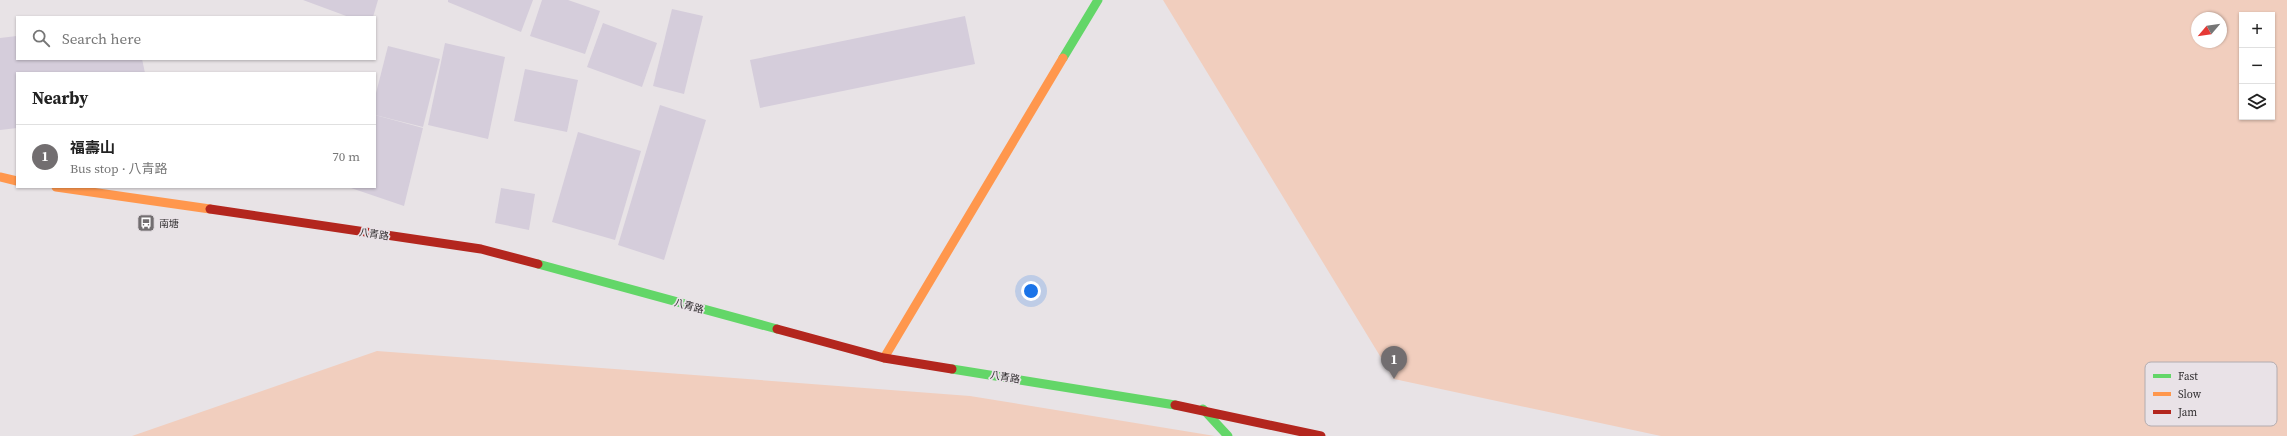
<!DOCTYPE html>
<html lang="en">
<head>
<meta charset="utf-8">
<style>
  body { margin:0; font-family:"Source Serif 4","Noto Sans TC",serif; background:#f2f2f2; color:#222 }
  .controls { position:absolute; right:12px; top:12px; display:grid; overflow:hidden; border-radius:0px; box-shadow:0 1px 3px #0004 }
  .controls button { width:36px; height:36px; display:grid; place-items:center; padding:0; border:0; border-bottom:1px solid #e0e0e0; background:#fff; color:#222; font:20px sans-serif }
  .compass { position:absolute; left:2191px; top:12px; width:36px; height:36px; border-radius:50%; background:#fff; box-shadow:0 1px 3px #0004; rotate:241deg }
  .you { position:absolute; left:1031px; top:291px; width:14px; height:14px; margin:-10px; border:3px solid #fff; border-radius:50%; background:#1a73e8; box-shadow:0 0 0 6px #1a73e833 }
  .badge { display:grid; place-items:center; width:26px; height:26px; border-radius:50%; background:#726e70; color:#fff; font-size:13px; font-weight:700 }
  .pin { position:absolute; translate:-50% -33px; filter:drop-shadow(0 1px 2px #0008) }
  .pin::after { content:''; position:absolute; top:21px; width:14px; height:12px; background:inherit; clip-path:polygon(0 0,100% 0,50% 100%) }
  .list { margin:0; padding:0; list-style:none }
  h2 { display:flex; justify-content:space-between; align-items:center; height:52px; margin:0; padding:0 16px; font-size:17px }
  h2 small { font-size:13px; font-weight:400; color:#767676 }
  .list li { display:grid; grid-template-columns:26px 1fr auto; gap:12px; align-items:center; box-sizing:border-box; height:64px; padding:0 16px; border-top:1px solid #e0e0e0 }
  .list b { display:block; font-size:15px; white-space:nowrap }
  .list p { margin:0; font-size:13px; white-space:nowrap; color:#767676 }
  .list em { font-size:13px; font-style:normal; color:#767676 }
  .icon { flex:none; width:22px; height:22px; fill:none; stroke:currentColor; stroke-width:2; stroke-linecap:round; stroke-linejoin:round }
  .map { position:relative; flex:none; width:2287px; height:436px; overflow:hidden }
  .search { position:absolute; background:#fff; box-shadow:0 1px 3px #0004; left:16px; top:16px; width:360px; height:44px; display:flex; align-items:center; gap:10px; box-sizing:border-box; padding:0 14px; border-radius:0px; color:#767676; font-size:15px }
  .panel { position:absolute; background:#fff; box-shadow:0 1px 3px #0004; left:16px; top:72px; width:360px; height:116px; border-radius:0px }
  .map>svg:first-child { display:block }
</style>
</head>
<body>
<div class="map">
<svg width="2287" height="436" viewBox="0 0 2287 436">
  <rect width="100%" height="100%" fill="#e8e3e6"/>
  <g fill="#f1cebe" fill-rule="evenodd">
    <path d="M1163,0h1124v436h-626l-267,-57zM2242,15h30v102h-30zM2197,18h24v24h-24z"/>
    <polygon points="377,351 970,396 1215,436 132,436"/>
  </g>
  <g fill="#d5cddb">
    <polygon points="303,0 378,0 373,17 349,17"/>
    <polygon points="448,0 533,0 521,32 448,2"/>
    <polygon points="542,0 568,0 600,11 585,54 530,36"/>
    <polygon points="672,9 703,16 684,94 653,86"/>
    <polygon points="965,16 975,64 760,108 750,60"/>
    <polygon points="603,23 657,43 642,87 587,67"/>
    <polygon points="17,36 17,59 142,59 145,73 17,73 17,128 0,130 0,38"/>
    <polygon points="445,43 505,57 488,139 428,125"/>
    <polygon points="388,46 440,59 423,127 375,115 375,97"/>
    <polygon points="525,69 578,80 567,132 514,121"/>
    <polygon points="660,105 706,120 664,260 618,245"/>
    <polygon points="375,115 423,128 404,206 351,188 375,187"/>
    <polygon points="578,132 641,151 615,240 552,222"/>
    <polygon points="501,188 535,194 529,230 495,223"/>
  </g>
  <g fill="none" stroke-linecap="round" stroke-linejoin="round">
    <g stroke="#63d668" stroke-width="9">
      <polyline points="1063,58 1098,0"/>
      <polyline points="538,264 777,329"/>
      <polyline points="952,369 1175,405"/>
      <polyline points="1203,409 1228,436"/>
    </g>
    <g stroke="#ff974d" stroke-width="9">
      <polyline points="0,177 17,181"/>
      <polyline points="56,187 210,209"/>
      <polyline points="884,358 1063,58"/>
    </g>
    <g stroke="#b3261e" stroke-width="9">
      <polyline points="210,209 481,249 538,264"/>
      <polyline points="777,329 884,358 952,369"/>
      <polyline points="1175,405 1321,436"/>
    </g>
  </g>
  <defs>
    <symbol id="bus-square" viewBox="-11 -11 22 22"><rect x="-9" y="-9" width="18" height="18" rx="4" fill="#726e70" stroke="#e9e2e7"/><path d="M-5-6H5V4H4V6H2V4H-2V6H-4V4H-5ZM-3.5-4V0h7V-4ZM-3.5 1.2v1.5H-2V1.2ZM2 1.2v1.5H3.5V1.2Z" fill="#fff"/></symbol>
  </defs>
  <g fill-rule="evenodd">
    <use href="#bus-square" x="136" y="213" width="20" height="20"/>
  </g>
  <g text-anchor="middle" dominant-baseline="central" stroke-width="3.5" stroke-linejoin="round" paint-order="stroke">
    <g font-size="10" fill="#322f31" stroke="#e9e2e7" text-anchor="start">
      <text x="159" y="223">南塘</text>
    </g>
    <g font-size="10" fill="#322f31" stroke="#e9e2e7">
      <text transform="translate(374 234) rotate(8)">八青路</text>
      <text transform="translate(689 306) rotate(15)">八青路</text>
      <text transform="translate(1005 377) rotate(9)">八青路</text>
    </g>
  </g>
  <rect x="2145" y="362" width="132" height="64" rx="6" fill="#e9e2e7" stroke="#b2acb0" stroke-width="1"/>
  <rect x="2153" y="374" width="18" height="4" fill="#63d668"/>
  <rect x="2153" y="392" width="18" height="4" fill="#ff974d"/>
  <rect x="2153" y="410" width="18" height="4" fill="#b3261e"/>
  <g font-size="11" fill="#322f31">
    <text x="2178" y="380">Fast</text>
    <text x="2178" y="398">Slow</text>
    <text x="2178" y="416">Jam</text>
  </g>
</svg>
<div class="controls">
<button>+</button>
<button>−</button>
<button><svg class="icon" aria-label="layers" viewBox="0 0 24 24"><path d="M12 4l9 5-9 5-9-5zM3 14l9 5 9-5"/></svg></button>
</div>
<svg class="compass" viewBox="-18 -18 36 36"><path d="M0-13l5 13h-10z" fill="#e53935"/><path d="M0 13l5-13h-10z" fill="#767676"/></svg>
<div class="you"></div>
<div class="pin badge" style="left:1394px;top:379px">1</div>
<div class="search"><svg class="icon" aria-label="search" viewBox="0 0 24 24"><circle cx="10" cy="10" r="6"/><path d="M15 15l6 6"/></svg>Search here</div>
<section class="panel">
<h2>Nearby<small></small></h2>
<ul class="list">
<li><span class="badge">1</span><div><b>福壽山</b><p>Bus stop · 八青路</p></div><em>70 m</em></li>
</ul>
</section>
</div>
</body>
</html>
